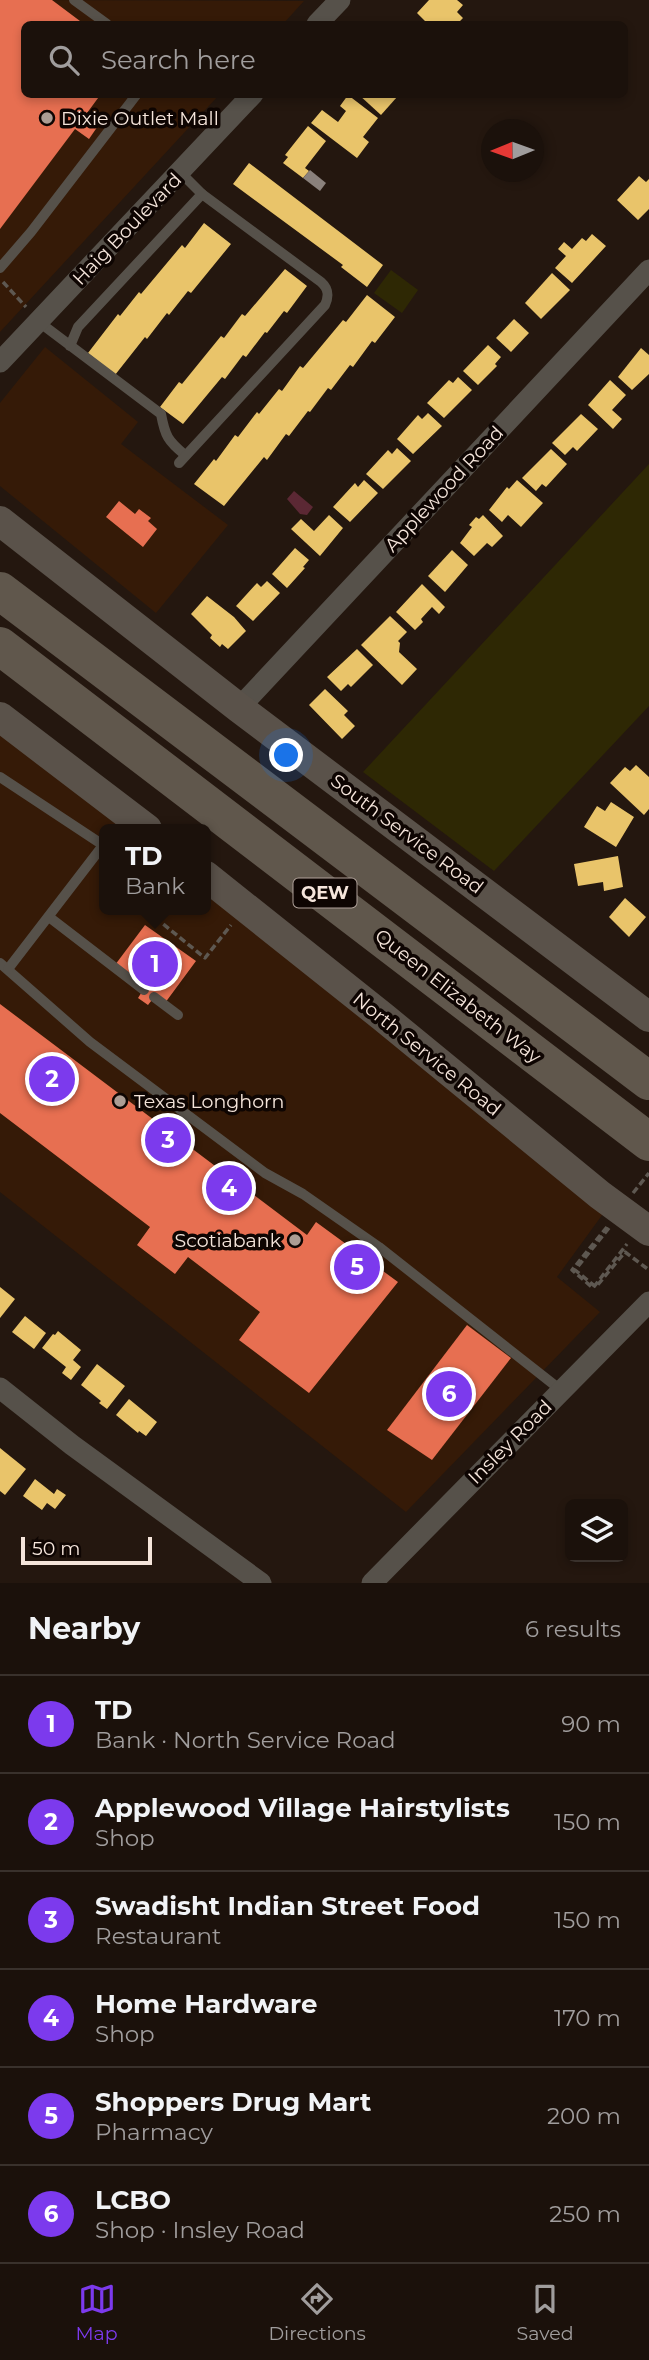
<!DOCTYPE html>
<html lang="en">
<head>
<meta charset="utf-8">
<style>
  body { margin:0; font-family:Montserrat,sans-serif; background:#241a14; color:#f1f3f6 }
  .controls { position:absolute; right:21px; bottom:21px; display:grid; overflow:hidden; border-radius:10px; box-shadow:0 4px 10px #0003 }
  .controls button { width:63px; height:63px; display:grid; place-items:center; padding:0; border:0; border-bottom:2px solid #39312c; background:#1b110b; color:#f1f3f6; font:35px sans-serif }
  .compass { position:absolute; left:481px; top:119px; width:63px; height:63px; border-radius:50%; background:#1b110b; box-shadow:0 4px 10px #0003; rotate:269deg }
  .scale { position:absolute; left:21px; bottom:18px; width:131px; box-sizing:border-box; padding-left:7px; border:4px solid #f5e5db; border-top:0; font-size:19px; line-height:24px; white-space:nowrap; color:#f5e5db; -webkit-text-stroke:5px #0e0502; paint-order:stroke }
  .you { position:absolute; left:287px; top:756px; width:24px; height:24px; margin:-18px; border:5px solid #fff; border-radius:50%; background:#1a73e8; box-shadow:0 0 0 10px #1a73e833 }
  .badge { display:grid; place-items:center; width:46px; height:46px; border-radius:50%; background:#7c3aed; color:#fff; font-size:23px; font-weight:700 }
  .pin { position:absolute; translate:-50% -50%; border:4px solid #fff; box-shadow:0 2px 7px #0006 }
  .popup { position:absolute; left:99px; top:824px; width:112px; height:91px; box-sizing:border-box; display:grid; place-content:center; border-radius:10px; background:#1b110b; filter:drop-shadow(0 2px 5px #0005); font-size:23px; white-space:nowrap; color:#a09d9d }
  .popup b { font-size:26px; color:#f1f3f6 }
  .popup::after { content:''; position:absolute; left:50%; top:100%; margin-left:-14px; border:14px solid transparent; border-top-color:#1b110b }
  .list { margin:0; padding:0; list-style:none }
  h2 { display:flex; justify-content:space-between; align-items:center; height:91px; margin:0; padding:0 28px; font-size:30px }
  h2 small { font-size:23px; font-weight:400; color:#a09d9d }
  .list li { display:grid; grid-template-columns:46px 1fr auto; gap:21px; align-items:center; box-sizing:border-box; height:98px; padding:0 28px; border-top:2px solid #39312c }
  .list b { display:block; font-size:26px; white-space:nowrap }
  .list p { margin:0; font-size:23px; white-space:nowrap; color:#a09d9d }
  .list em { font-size:23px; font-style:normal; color:#a09d9d }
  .icon { flex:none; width:38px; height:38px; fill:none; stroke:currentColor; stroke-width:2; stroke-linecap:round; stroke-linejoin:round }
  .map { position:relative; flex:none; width:649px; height:1583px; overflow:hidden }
  .search { position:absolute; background:#1b110b; box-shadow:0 4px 10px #0003; left:21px; right:21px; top:21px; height:77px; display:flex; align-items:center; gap:18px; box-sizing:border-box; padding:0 24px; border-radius:10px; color:#a09d9d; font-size:26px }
  .sheet { height:679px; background:#1b110b }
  nav { display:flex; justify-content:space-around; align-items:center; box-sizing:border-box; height:98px; border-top:2px solid #39312c; background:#1b110b; font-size:19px; color:#a09d9d }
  nav a { display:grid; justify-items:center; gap:4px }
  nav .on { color:#7c3aed }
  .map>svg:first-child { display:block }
</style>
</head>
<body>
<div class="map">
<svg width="649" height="1583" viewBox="0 0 649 1583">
  <rect width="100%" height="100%" fill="#24170f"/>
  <g fill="#351a07">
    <polygon points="0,0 304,1 283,24 24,24 24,94 219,95 0,332"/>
    <polygon points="45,347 138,422 121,444 228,525 156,613 0,486 0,403"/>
    <polygon points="0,730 131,829 104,829 104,910 206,910 206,886 616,1196 557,1277 600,1312 406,1512 0,1192"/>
  </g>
  <g fill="#2e2804">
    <polygon points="391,270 418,290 402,313 374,293"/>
    <polygon points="649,464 649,706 494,871 363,772"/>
  </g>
  <polygon fill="#5b2834" points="294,491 313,507 307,515 300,514 287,499"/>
  <g fill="#e9c46a">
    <polygon points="429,0 457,0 463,5 457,12 463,18 457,24 450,24 447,22 445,24 428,24 417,13"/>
    <polygon points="358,94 394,94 397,97 381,115"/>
    <polygon points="348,95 378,118 363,137 369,142 357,158 311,123 322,110 338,122 346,111 340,106"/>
    <polygon points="308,126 326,141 305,168 309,171 303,178 283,163 288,157 285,155"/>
    <polygon points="249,163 383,265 367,287 341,267 343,265 233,184"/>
    <polygon points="639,176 646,182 649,179 649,209 638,220 617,200"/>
    <polygon points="204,223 231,244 191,293 188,291 169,315 167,313 147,339 145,337 115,375 88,353 118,314 120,316 139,292 141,294 182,245 185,248"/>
    <polygon points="592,234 606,246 572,283 555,268 566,256 558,249 564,242 572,249 582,238 586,241"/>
    <polygon points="285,269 307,286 287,313 284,311 267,333 265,332 246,357 243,355 225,379 222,377 183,424 160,407 179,382 182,384 221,336 224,338 242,314 245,316"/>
    <polygon points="552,273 570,290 541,319 525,303"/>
    <polygon points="367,295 395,317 375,343 372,341 353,367 350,365 331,390 328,388 310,412 308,411 289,436 286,434 267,460 264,457 224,506 194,484 214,459 216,461 235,435 238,437 257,412 259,414 279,389 282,391 300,366 303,368 343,320 346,322"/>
    <polygon points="514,319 529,333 511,352 496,338"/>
    <polygon points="488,345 501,357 495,364 497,366 478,385 463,371"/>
    <polygon points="641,348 649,355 649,374 632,390 618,377"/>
    <polygon points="458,377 472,390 444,418 427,403 449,380 453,383"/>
    <polygon points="610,380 626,395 612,410 622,419 613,429 588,405"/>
    <polygon points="428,413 442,426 413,454 397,439 418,415 422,419"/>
    <polygon points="581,414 598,429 577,451 573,447 565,455 552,443"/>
    <polygon points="397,448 411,461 383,489 366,474 388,450 392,454"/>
    <polygon points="551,449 567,464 546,487 542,484 536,491 522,478"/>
    <polygon points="364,480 378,493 350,522 333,507 355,483 358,487"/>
    <polygon points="517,480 543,503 521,527 508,515 502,522 489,510 507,487 509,489"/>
    <polygon points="329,515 343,528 320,556 291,529 301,519 314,531"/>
    <polygon points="483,515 503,536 492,547 487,543 474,556 460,543 472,527 469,525 476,517 479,519"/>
    <polygon points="295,548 309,560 303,567 305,568 287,588 272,574"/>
    <polygon points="452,550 468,565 445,592 428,576"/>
    <polygon points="267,581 280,593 253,621 236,606 257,583 261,587"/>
    <polygon points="422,584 445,607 439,614 432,607 421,619 423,622 415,630 396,612"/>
    <polygon points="207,596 234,617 246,631 228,649 222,644 220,647 210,638 212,635 191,614"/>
    <polygon points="390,616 407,632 398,641 400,643 399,652 417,669 402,685 361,645"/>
    <polygon points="357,649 373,665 351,687 348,684 341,691 327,677"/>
    <polygon points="325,689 348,711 344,715 355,726 342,739 309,705"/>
    <polygon points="636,765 649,777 649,809 644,815 610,783 625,767 630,771"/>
    <polygon points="611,802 634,817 616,847 584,827 597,806 605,811"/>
    <polygon points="618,856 623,887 604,891 603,882 578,886 574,864"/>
    <polygon points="625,898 646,917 629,937 609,917"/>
    <polygon points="0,1287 15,1299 0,1318"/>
    <polygon points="25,1316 46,1333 34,1349 12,1332"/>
    <polygon points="58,1331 81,1350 73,1360 81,1367 71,1380 62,1373 66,1367 42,1348 53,1334 55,1335"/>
    <polygon points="97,1364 125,1386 107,1409 99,1403 101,1401 81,1385"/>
    <polygon points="129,1399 157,1422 146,1436 139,1431 138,1433 116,1415"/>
    <polygon points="0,1448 26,1469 5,1495 0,1491"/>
    <polygon points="35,1479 54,1494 57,1489 66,1495 55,1509 47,1503 42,1510 23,1496"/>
  </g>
  <g fill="#e76f51">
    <polygon points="0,0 52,0 84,24 24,24 24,94 101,94 87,113 100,123 89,139 75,129 0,229"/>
    <polygon points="119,501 135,514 139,509 151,518 148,521 157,529 143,547 106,517"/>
    <polygon points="145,925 196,961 165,1003 155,996 148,1005 138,998 145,987 115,965"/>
    <polygon points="0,1004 307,1235 316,1222 398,1282 309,1393 239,1340 260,1312 188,1257 175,1274 137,1245 150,1227 0,1113"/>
    <polygon points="467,1325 511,1358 432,1460 387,1430"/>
  </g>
  <polygon fill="#8a817c" points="310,170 326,183 320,191 303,178"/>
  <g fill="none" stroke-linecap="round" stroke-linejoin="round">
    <g stroke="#5e5851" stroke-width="3.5" stroke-dasharray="7 3.5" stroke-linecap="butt">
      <polyline points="3,282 26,307"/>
      <polyline points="156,910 152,915 205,958 231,925"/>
      <polyline points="633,1193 649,1173"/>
      <polyline points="607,1227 572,1270 593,1288 627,1244"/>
      <polyline points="609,1228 575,1270 596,1287 625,1252 649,1270"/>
    </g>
    <g stroke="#56514a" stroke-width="10">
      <polyline points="74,0 107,24"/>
      <polyline points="0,268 31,232 137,94"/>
      <path d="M39,322l122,92c4,22 7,27 24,41"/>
      <polyline points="70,346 78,327 202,194"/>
      <path d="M179,463l146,-158c4,-9 4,-16 -4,-23l-119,-88 -21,-21"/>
      <polyline points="0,777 103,845"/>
      <polyline points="49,917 144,990"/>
      <polyline points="0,963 90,1042 265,1173 303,1194 379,1247 562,1391"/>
      <polyline points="8,969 104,844"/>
      <polyline points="154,997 178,1015"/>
    </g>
    <g stroke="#56514a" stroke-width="21">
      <polyline points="317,24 340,0"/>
      <polyline points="0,362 253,94"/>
      <polyline points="239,708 649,270"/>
      <polyline points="0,1388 72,1445 261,1583"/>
      <polyline points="372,1583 649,1302"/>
    </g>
    <g stroke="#5a524a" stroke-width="30">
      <polyline points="0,521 239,708 649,1017"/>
      <polyline points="0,717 147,829"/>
      <polyline points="206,876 383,1017 600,1195 649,1231"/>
    </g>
    <g stroke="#60574c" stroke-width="38">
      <polyline points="0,591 649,1081"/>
      <polyline points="0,646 649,1142"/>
    </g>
  </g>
  <g fill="#ac9d94" stroke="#0e0502" stroke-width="2.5">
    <circle cx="47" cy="118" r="7"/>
    <circle cx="120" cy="1101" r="7"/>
    <circle cx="295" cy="1240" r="7"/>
  </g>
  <g text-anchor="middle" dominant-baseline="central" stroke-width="7" stroke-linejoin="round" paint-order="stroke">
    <rect fill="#0e0502" stroke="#b0a29a" stroke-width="2" x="293.5" y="878.5" width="63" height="29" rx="5"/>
    <g font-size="18" font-weight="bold" fill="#f5e5db">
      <text x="325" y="893">QEW</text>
    </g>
    <g font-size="19" fill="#f5e5db" stroke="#0e0502" text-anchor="start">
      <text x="61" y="118">Dixie Outlet Mall</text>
      <text x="134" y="1101">Texas Longhorn</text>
      <text x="281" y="1240" text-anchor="end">Scotiabank</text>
    </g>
    <g font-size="19" fill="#f5e5db" stroke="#0e0502">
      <text transform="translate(127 229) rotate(-46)">Haig Boulevard</text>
      <text transform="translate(444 489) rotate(-47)">Applewood Road</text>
      <text transform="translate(407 834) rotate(37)">South Service Road</text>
      <text transform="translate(458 996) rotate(38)">Queen Elizabeth Way</text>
      <text transform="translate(427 1054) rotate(39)">North Service Road</text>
      <text transform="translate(510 1442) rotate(-45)">Insley Road</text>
    </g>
  </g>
</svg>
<div class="controls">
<button><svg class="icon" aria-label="layers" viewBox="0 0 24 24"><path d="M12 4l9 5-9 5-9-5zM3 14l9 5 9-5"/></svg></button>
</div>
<svg class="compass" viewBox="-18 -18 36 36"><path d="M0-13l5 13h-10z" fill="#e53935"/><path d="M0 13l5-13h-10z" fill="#a09d9d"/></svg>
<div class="scale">50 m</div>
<div class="you"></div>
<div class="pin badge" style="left:155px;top:964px">1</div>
<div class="popup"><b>TD</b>Bank</div>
<div class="pin badge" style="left:52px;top:1079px">2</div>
<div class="pin badge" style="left:168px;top:1140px">3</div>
<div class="pin badge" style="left:229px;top:1188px">4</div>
<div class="pin badge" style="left:357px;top:1267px">5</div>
<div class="pin badge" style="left:449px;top:1394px">6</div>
<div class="search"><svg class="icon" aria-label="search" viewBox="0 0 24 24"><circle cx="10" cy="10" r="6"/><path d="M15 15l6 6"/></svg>Search here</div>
</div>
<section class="sheet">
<h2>Nearby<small>6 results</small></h2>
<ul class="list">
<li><span class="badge">1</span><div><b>TD</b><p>Bank · North Service Road</p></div><em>90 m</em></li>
<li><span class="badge">2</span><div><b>Applewood Village Hairstylists</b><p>Shop</p></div><em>150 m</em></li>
<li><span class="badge">3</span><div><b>Swadisht Indian Street Food</b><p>Restaurant</p></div><em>150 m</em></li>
<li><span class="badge">4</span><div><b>Home Hardware</b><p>Shop</p></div><em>170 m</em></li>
<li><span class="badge">5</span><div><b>Shoppers Drug Mart</b><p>Pharmacy</p></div><em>200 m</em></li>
<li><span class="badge">6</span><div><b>LCBO</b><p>Shop · Insley Road</p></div><em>250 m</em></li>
</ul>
</section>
<nav>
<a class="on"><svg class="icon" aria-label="map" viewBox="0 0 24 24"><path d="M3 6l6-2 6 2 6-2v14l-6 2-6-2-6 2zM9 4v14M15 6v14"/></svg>Map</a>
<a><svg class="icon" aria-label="directions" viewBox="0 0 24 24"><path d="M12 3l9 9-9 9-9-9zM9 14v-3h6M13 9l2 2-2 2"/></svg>Directions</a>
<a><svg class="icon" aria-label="saved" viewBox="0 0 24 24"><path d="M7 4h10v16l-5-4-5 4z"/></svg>Saved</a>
</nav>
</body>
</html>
